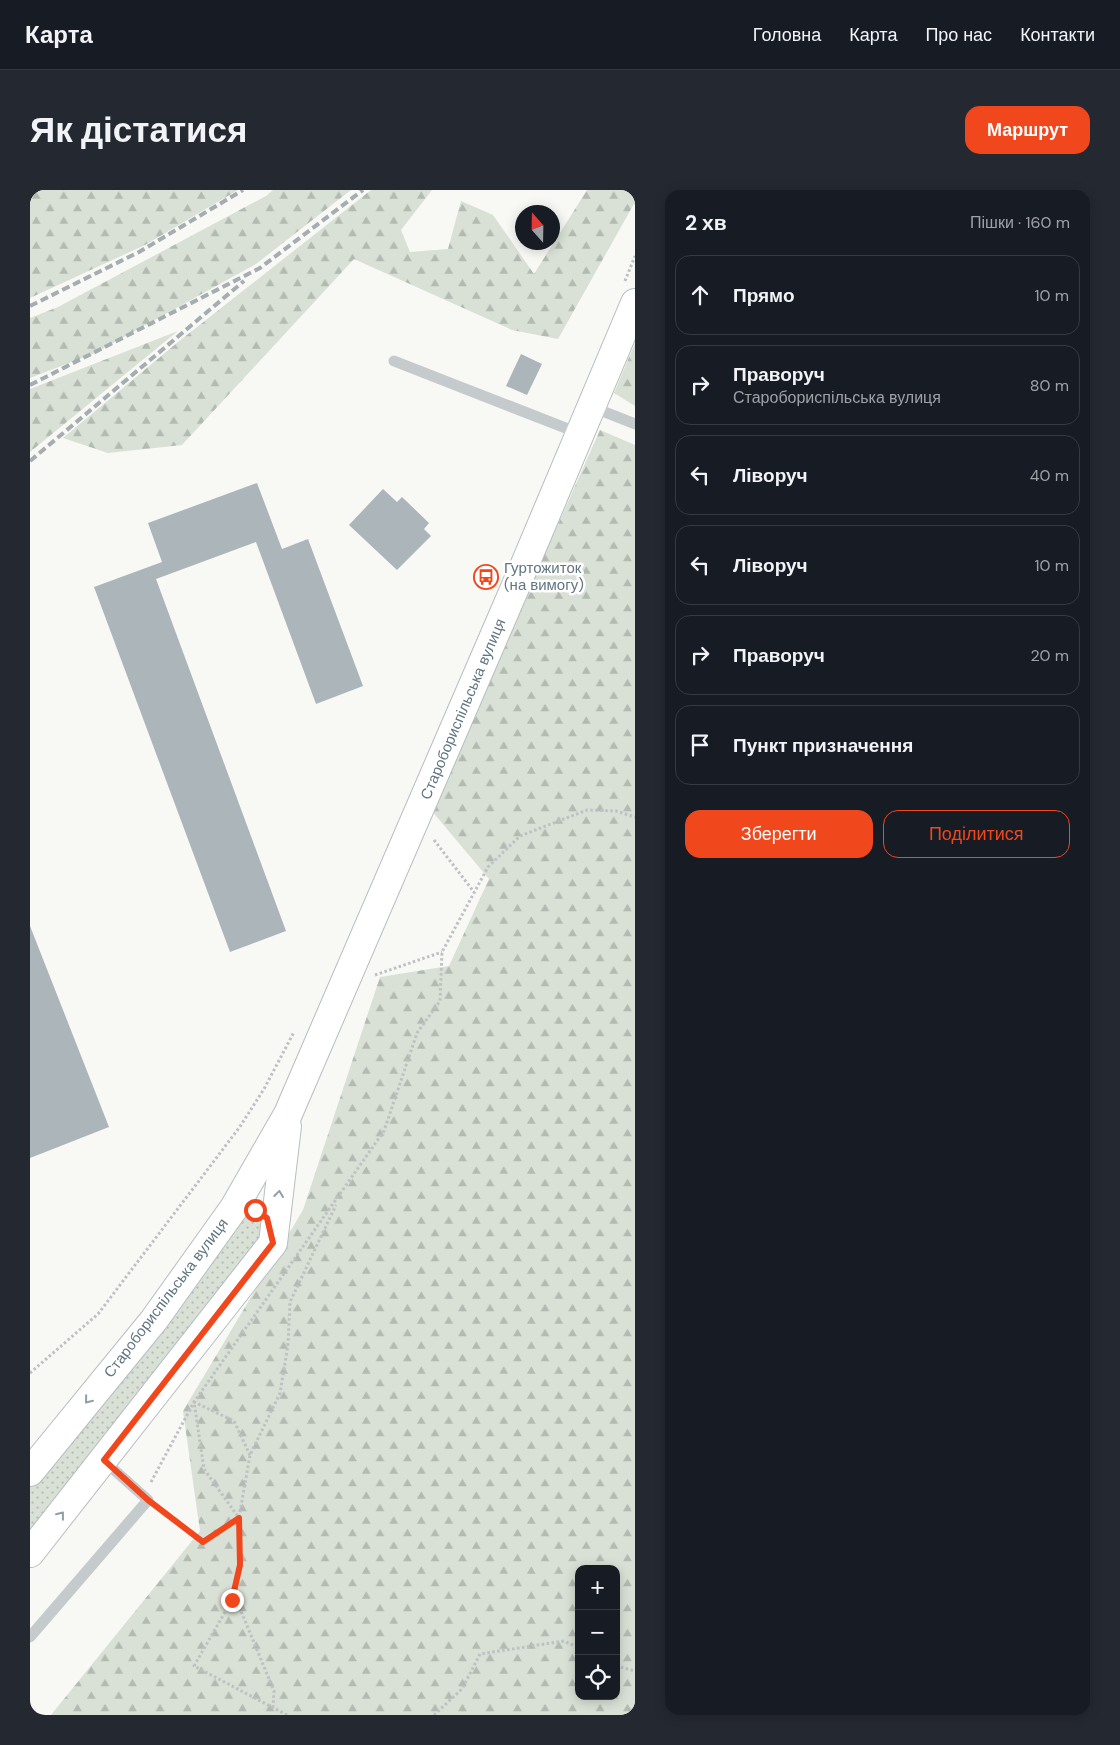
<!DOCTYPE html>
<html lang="uk">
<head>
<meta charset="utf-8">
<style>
  body { margin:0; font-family:"DM Sans",sans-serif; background:#242831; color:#f1f3f6 }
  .controls { position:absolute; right:15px; bottom:15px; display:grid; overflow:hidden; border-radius:10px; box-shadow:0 2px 12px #0003 }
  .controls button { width:45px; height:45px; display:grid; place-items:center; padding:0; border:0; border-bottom:1px solid #363941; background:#171b24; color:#f1f3f6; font:25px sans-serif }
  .compass { position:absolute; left:485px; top:15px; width:45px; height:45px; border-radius:50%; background:#171b24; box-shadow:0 2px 12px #0003; rotate:340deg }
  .stop { position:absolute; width:15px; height:15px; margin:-11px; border:4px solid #f0471d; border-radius:50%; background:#fff }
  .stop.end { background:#f0471d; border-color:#fff; box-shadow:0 1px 5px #0008 }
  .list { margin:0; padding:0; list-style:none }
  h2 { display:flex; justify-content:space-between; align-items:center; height:65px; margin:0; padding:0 20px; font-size:21px }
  h2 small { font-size:16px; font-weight:400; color:#9ea1a6 }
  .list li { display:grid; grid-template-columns:32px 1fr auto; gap:15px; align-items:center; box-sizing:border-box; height:80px; margin:0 10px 10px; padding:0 10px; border:1px solid #363941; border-radius:15px }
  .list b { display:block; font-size:19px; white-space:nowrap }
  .list p { margin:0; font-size:16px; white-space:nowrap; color:#9ea1a6 }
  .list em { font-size:16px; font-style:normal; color:#9ea1a6 }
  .actions { display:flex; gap:10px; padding:15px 20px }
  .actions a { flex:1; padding:11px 0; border:1px solid #f0471d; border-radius:15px; text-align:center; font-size:18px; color:#f0471d }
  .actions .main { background:#f0471d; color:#fff }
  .icon { flex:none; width:28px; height:28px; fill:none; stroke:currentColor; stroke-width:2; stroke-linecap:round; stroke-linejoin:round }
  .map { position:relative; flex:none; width:605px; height:1525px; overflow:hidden; border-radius:15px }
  header { display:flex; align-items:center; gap:30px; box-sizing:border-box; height:70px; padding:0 25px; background:#171b24; border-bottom:1px solid #363941 }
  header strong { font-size:24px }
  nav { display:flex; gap:28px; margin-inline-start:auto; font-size:18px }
  .intro { display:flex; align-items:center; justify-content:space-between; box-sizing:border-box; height:120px; padding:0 30px }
  h1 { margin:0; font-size:35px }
  .button { padding:12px 22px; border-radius:15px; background:#f0471d; color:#fff; font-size:18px; font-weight:700 }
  main { display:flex; gap:30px; padding:0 30px }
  aside { flex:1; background:#171b24; border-radius:15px; box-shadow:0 2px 12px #0003 }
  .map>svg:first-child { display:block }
</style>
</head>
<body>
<header>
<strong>Карта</strong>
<nav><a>Головна</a><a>Карта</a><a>Про нас</a><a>Контакти</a></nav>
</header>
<div class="intro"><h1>Як дістатися</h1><a class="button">Маршрут</a></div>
<main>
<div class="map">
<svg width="605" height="1525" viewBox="0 0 605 1525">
  <defs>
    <pattern id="grass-dots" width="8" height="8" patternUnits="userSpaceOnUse" patternTransform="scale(1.25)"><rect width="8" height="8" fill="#d9e0d5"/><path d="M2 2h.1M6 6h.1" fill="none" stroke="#b3bab2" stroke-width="1.8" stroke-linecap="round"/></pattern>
    <pattern id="forest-firs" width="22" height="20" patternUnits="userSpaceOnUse" patternTransform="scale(1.25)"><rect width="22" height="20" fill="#d9e0d5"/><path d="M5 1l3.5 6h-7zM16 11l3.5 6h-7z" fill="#b3bab2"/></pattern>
  </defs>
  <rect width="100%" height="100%" fill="#f8f8f5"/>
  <polygon fill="url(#grass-dots)" points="204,1018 225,1020 237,1028 243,1053 0,1363 0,1282"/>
  <g fill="url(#forest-firs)" fill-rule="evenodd">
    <polygon points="0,0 208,0 115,55 0,108"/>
    <polygon points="243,0 321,0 226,74 65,163 0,188 0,128 28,117 236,6"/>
    <polygon points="341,0 402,0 371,40 380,62 418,59 431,11 463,25 504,84 557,0 605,0 605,12 528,149 482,140 324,69 152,255 78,263 33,248 148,152"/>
    <polygon points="148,141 0,262 0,199"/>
    <polygon points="605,153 605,216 584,203"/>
    <path d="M570,240l35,15v1270h-584l149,-184 -17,-120 120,-201 77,-233 69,-11 40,-87 -58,-69zM549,1379h37v127h-37z"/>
  </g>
  <g fill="#acb5ba">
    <polygon points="491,164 512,174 497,205 476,196"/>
    <polygon points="227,293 252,359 278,349 333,496 286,514 226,352 126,389 256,741 200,762 64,397 132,372 118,333"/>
    <polygon points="353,299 367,312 372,307 399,333 394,339 401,346 367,380 319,335"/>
    <polygon points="0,736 79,937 0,968"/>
  </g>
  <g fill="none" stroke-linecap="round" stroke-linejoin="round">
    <defs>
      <g id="secondary">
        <polyline points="0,1282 124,1130 204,1018 258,924 487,393 605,113"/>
        <polyline points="0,1363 243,1053 257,936"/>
      </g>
    </defs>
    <use href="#secondary" stroke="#b7bdc1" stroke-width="30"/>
    <g stroke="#bec1c3" stroke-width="3" stroke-dasharray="2.5 2.5" stroke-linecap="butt">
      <polyline points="595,91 605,66"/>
      <polyline points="404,650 444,702"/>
      <polyline points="345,785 412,762"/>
      <polyline points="0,1183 68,1124 209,938 234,899 264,842"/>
      <polyline points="121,1292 164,1212 354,941 387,843 410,811 412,762 458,677 490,646 557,620 586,621 605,627"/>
      <polyline points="130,1319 173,1352 209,1328 174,1279 164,1212 204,1231 220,1265"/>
      <polyline points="202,1410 211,1421 244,1501 243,1517"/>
      <polyline points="586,1476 605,1481"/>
      <polyline points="257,1525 164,1476 202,1410 210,1375 209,1328 220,1265 250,1203 258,1155 260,1112 306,1015"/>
      <polyline points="404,1525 432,1499 450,1464 534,1451 549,1458"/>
    </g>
    <g stroke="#c5cacd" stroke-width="11">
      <polyline points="364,171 551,244"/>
      <polyline points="562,217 605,234"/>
      <polyline points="0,1447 118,1310 73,1270"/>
    </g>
    <use href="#secondary" stroke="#fff" stroke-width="28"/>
    <g stroke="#a5adb2" stroke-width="4" stroke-dasharray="8 4" stroke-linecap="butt">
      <polyline points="0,116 109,62 213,0"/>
      <polyline points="0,195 230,78 333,0"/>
      <polyline points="0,271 214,91"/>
    </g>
  </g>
  <defs><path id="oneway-chevron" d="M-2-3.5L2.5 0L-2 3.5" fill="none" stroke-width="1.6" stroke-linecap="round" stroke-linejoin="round" transform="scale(1.25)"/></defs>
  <g stroke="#909ea8">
    <use href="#oneway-chevron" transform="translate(249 1004) rotate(-83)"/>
    <use href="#oneway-chevron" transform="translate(58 1210) rotate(129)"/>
    <use href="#oneway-chevron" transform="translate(31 1325) rotate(-52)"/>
  </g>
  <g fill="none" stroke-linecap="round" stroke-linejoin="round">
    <polyline stroke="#f0471d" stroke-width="6" points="202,1410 210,1375 209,1328 173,1352 118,1310 74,1270 243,1053 237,1028 225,1020"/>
  </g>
  <defs>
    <symbol id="bus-ring" viewBox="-11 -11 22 22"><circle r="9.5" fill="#fff" stroke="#f0471d" stroke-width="1.5"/><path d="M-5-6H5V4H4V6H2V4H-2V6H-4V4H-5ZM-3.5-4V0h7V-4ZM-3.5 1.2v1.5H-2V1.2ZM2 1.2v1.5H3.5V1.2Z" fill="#f0471d"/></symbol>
  </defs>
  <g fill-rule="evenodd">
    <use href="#bus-ring" x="442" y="373" width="28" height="28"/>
  </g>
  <g text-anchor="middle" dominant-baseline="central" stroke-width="5" stroke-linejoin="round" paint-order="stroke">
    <g font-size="15" fill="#617582" stroke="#fff" text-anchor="start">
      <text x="474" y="378">Гуртожиток<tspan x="474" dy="17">(на вимогу)</tspan></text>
    </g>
    <g font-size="15" fill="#617582" stroke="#fff">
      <text transform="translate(433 519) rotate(-67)">Старобориспільська вулиця</text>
      <text transform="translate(136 1108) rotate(-53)">Старобориспільська вулиця</text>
    </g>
  </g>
</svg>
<div class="controls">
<button>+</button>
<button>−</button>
<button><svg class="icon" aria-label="locate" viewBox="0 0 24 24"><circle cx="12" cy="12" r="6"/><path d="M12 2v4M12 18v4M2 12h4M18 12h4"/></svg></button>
</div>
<svg class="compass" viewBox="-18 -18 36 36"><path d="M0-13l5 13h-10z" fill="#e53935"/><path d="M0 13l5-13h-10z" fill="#9ea1a6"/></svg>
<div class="stop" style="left:225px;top:1020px"></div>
<div class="stop end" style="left:202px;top:1410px"></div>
</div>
<aside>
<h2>2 хв<small>Пішки · 160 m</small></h2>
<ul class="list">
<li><svg class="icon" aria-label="ahead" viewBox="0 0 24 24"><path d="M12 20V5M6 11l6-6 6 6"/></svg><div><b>Прямо</b></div><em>10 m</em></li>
<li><svg class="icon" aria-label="right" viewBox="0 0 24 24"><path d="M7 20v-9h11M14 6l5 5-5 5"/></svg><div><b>Праворуч</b><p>Старобориспільська вулиця</p></div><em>80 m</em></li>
<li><svg class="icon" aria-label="left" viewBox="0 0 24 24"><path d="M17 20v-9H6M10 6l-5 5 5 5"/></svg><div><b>Ліворуч</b></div><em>40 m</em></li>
<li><svg class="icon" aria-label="left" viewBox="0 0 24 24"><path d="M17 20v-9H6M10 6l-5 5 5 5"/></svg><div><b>Ліворуч</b></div><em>10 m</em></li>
<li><svg class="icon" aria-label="right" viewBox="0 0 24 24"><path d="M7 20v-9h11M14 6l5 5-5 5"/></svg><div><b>Праворуч</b></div><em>20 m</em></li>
<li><svg class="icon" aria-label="arrive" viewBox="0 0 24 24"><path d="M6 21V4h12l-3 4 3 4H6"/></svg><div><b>Пункт призначення</b></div></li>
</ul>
<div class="actions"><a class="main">Зберегти</a><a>Поділитися</a></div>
</aside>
</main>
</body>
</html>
